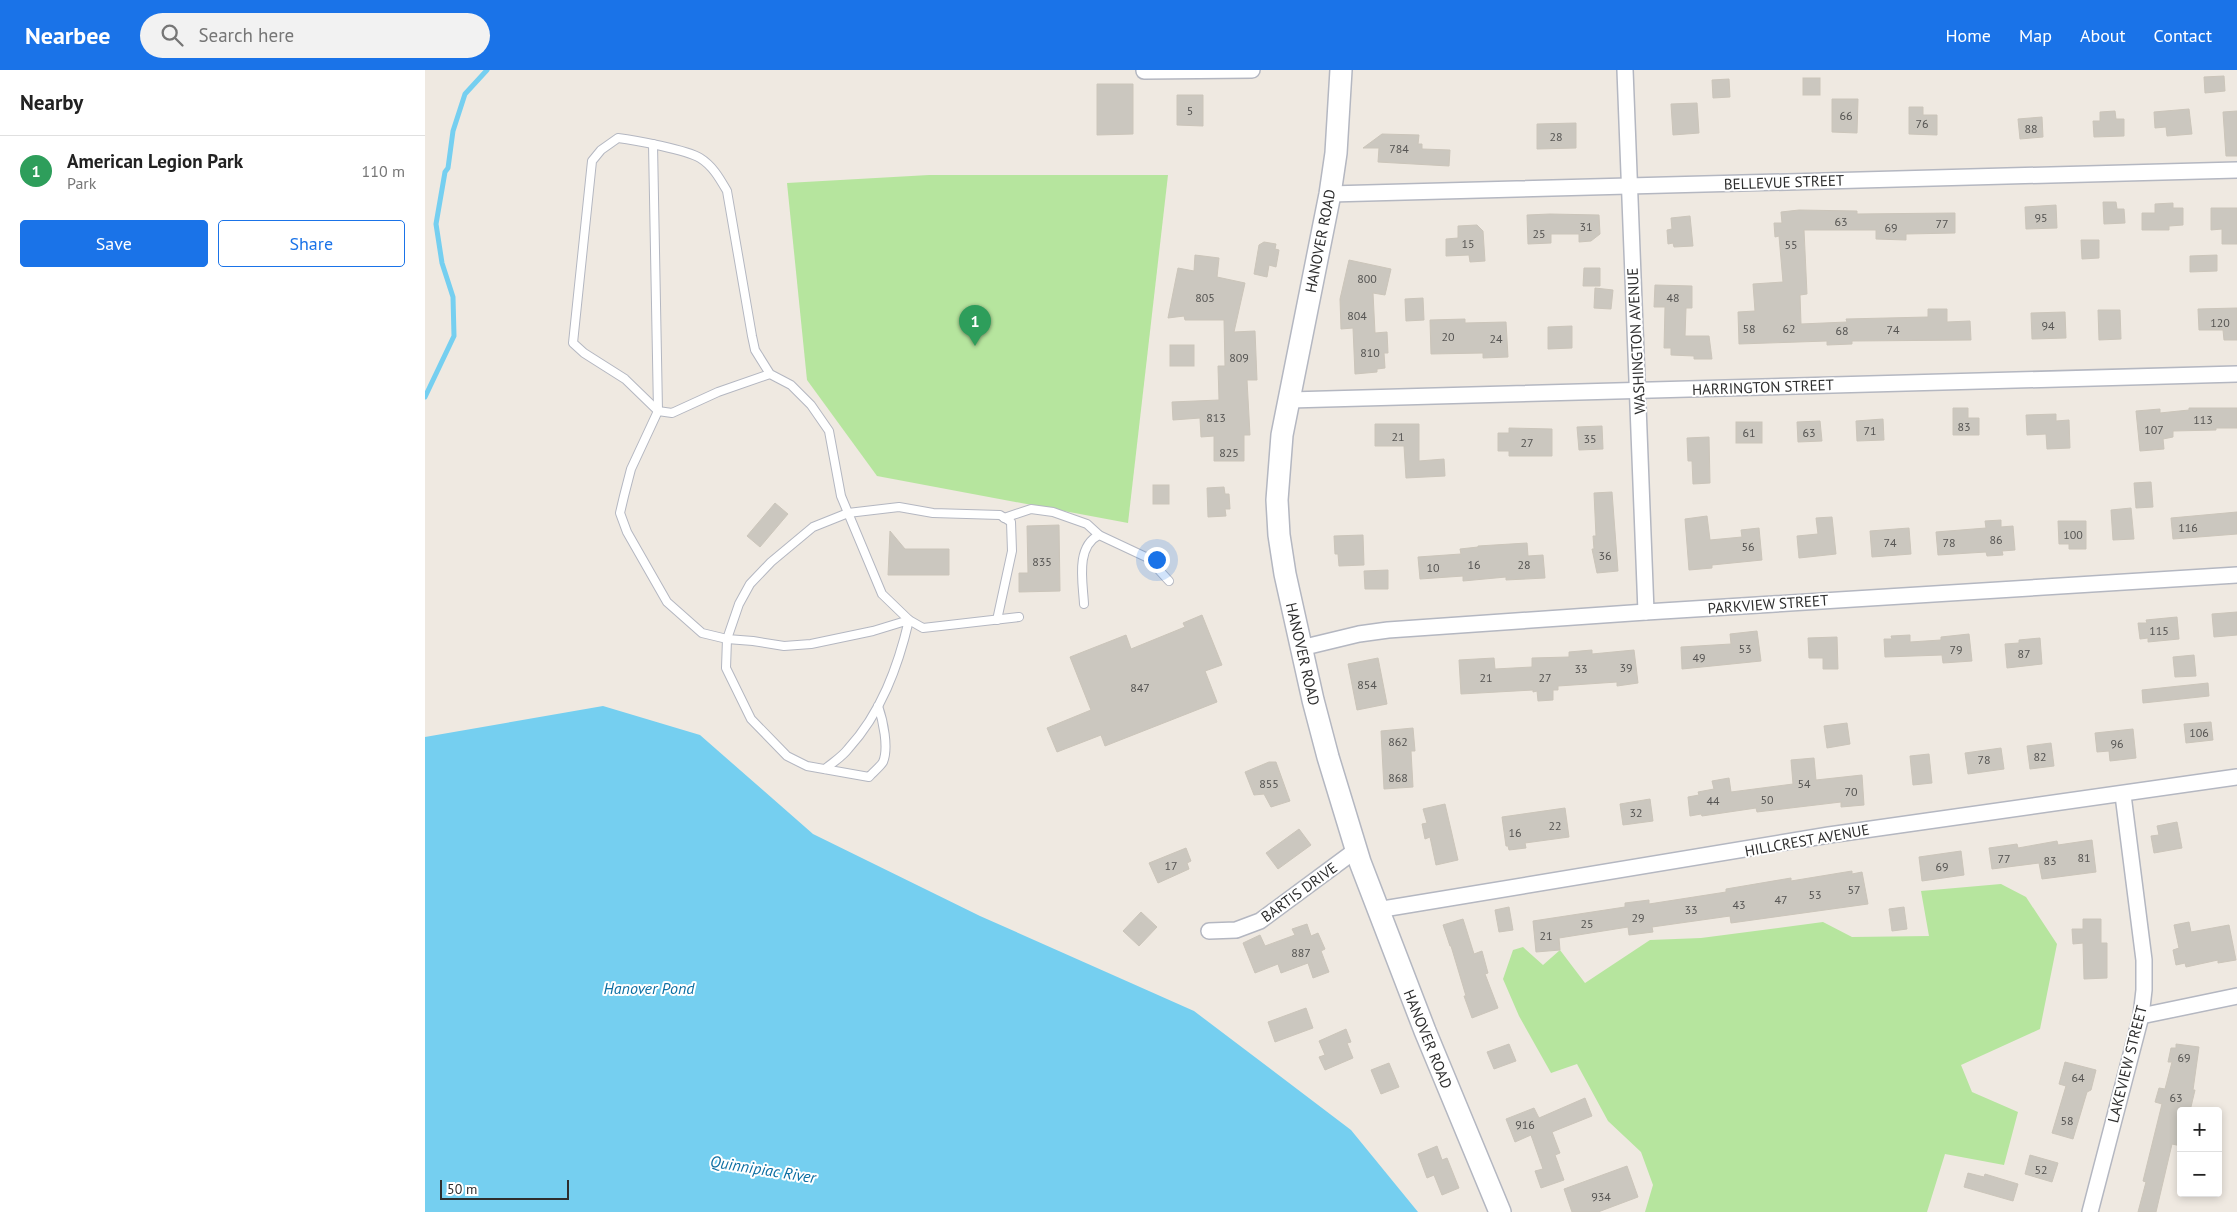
<!DOCTYPE html>
<html lang="en">
<head>
<meta charset="utf-8">
<style>
  body { margin:0; font-family:"PT Sans",sans-serif; background:#f2f2f2; color:#222 }
  .controls { position:absolute; right:15px; bottom:15px; display:grid; overflow:hidden; border-radius:5px; box-shadow:0 2px 8px #0003 }
  .controls button { width:45px; height:45px; display:grid; place-items:center; padding:0; border:0; border-bottom:1px solid #e0e0e0; background:#fff; color:#222; font:25px sans-serif }
  .scale { position:absolute; left:15px; bottom:12px; width:129px; box-sizing:border-box; padding-left:5px; border:2px solid #2e2e2e; border-top:0; font-size:14px; line-height:18px; white-space:nowrap; color:#2e2e2e; -webkit-text-stroke:4px #fff; paint-order:stroke }
  .you { position:absolute; left:731px; top:489px; width:18px; height:18px; margin:-12px; border:4px solid #fff; border-radius:50%; background:#1a73e8; box-shadow:0 0 0 8px #1a73e833 }
  .badge { display:grid; place-items:center; width:32px; height:32px; border-radius:50%; background:#1a73e8; color:#fff; font-size:16px; font-weight:700 }
  .pin { position:absolute; translate:-50% -41px; filter:drop-shadow(0 1px 2px #0008) }
  .pin::after { content:''; position:absolute; top:26px; width:18px; height:15px; background:inherit; clip-path:polygon(0 0,100% 0,50% 100%) }
  .list { margin:0; padding:0; list-style:none }
  h2 { display:flex; justify-content:space-between; align-items:center; height:65px; margin:0; padding:0 20px; font-size:21px }
  h2 small { font-size:16px; font-weight:400; color:#767676 }
  .list li { display:grid; grid-template-columns:32px 1fr auto; gap:15px; align-items:center; box-sizing:border-box; height:70px; padding:0 20px; border-top:1px solid #e0e0e0 }
  .list b { display:block; font-size:19px; white-space:nowrap }
  .list p { margin:0; font-size:16px; white-space:nowrap; color:#767676 }
  .list em { font-size:16px; font-style:normal; color:#767676 }
  .actions { display:flex; gap:10px; padding:15px 20px }
  .actions a { flex:1; padding:11px 0; border:1px solid #1a73e8; border-radius:5px; text-align:center; font-size:18px; color:#1a73e8 }
  .actions .main { background:#1a73e8; color:#fff }
  .icon { flex:none; width:28px; height:28px; fill:none; stroke:currentColor; stroke-width:2; stroke-linecap:round; stroke-linejoin:round }
  .map { position:relative; flex:none; width:1812px; height:1142px; overflow:hidden }
  header { display:flex; align-items:center; gap:30px; box-sizing:border-box; height:70px; padding:0 25px; background:#1a73e8; color:#fff }
  header strong { font-size:24px }
  nav { display:flex; gap:28px; margin-inline-start:auto; font-size:18px }
  .search { width:350px; height:45px; background:#f2f2f2; display:flex; align-items:center; gap:12px; box-sizing:border-box; padding:0 18px; border-radius:28px; color:#767676; font-size:19px }
  main { display:flex }
  aside { flex:1; background:#fff }
  .map>svg:first-child { display:block }
</style>
</head>
<body>
<header>
<strong>Nearbee</strong>
<div class="search"><svg class="icon" aria-label="search" viewBox="0 0 24 24"><circle cx="10" cy="10" r="6"/><path d="M15 15l6 6"/></svg>Search here</div>
<nav><a>Home</a><a>Map</a><a>About</a><a>Contact</a></nav>
</header>
<main>
<aside>
<h2>Nearby<small></small></h2>
<ul class="list">
<li><span class="badge" style="background:#2e9e5b">1</span><div><b>American Legion Park</b><p>Park</p></div><em>110 m</em></li>
</ul>
<div class="actions"><a class="main">Save</a><a>Share</a></div>
</aside>
<div class="map">
<svg width="1812" height="1142" viewBox="0 0 1812 1142">
  <rect width="100%" height="100%" fill="#efe9e1"/>
  <g fill="#b6e59e">
    <polygon points="504,105 743,105 703,453 452,406 382,310 362,113"/>
    <polygon points="1576,814 1601,827 1632,874 1615,959 1536,995 1547,1022 1593,1042 1579,1095 1520,1084 1502,1142 1220,1142 1228,1115 1216,1082 1183,1051 1152,994 1126,1003 1094,946 1078,909 1088,880 1098,877 1118,895 1135,880 1160,913 1225,870 1276,868 1398,852 1427,867 1504,866 1496,821"/>
  </g>
  <polygon fill="#75cff0" points="178,636 275,665 388,764 555,846 769,941 926,1060 993,1142 0,1142 0,667"/>
  <g fill="none" stroke-linecap="round" stroke-linejoin="round">
    <polyline stroke="#75cff0" stroke-width="5" points="0,327 29,266 28,227 17,193 11,154 20,102 23,98 28,61 40,24 62,0"/>
  </g>
  <g fill="#cbc7bf" stroke="#cbc5ba">
    <polygon points="1799,6 1800,21 1780,23 1779,7"/>
    <rect x="1378" y="8" width="17" height="17"/>
    <polygon points="1304,9 1305,27 1288,28 1287,10"/>
    <polygon points="672,14 708,14 708,64 672,65"/>
    <polygon points="752,25 778,25 778,56 752,55"/>
    <polygon points="1407,29 1433,29 1432,63 1407,62"/>
    <polygon points="1272,33 1274,63 1248,65 1246,34"/>
    <polygon points="1484,37 1498,37 1498,45 1512,45 1512,65 1484,64"/>
    <polygon points="1764,39 1767,64 1742,66 1741,57 1730,58 1729,42"/>
    <polygon points="1690,41 1691,49 1699,49 1699,66 1669,67 1668,51 1675,51 1675,42"/>
    <polygon points="1812,41 1812,86 1801,86 1798,42"/>
    <polygon points="1617,47 1618,67 1595,69 1593,49"/>
    <polygon points="1151,53 1151,78 1112,79 1112,54"/>
    <polygon points="957,64 994,65 993,74 997,74 997,79 1025,80 1024,96 953,92 954,78 938,78"/>
    <polygon points="1678,132 1691,132 1692,139 1699,139 1700,153 1679,154"/>
    <polygon points="1748,133 1748,138 1758,138 1758,155 1744,156 1744,160 1717,160 1717,143 1730,143 1730,134"/>
    <polygon points="1631,135 1632,158 1601,159 1600,137"/>
    <polygon points="1786,138 1812,138 1812,174 1797,174 1797,159 1786,160"/>
    <polygon points="1374,140 1432,141 1432,144 1530,143 1530,163 1481,164 1481,170 1451,169 1451,160 1379,160 1382,224 1375,225 1376,254 1422,252 1421,249 1503,247 1503,239 1522,239 1522,252 1545,251 1546,270 1427,271 1427,274 1402,275 1402,271 1314,274 1313,242 1330,241 1328,214 1358,212 1354,166 1350,167 1349,153 1357,153 1356,142"/>
    <polygon points="1125,144 1174,145 1175,164 1166,171 1154,172 1154,164 1126,164 1126,173 1103,174 1102,145"/>
    <polygon points="1265,146 1268,176 1249,177 1248,173 1243,174 1242,160 1247,159 1246,148"/>
    <polygon points="1052,155 1058,161 1060,191 1045,192 1044,185 1021,186 1021,169 1033,168 1033,156"/>
    <polygon points="1656,170 1674,170 1674,188 1657,189"/>
    <polygon points="839,172 851,174 850,179 854,180 851,197 844,195 842,207 829,204 834,175"/>
    <polygon points="770,185 794,188 792,207 820,213 809,262 830,261 832,310 822,310 825,365 819,365 819,391 789,391 789,366 776,367 775,348 748,350 747,332 794,330 793,296 800,296 799,250 760,250 759,246 743,248 753,198 769,201"/>
    <polygon points="1792,185 1792,201 1765,202 1765,186"/>
    <polygon points="924,190 966,199 960,225 948,223 950,263 962,262 963,283 959,283 960,298 952,299 952,302 930,304 928,258 916,259 915,229"/>
    <polygon points="1159,198 1175,198 1175,216 1158,216"/>
    <polygon points="1230,215 1267,216 1267,238 1261,238 1260,266 1284,266 1287,289 1269,289 1269,286 1246,285 1246,278 1239,278 1240,237 1229,237"/>
    <polygon points="1170,218 1188,220 1186,239 1169,238"/>
    <polygon points="998,228 999,250 981,251 980,229"/>
    <polygon points="1812,238 1812,270 1799,270 1798,260 1774,260 1773,239"/>
    <polygon points="1673,240 1695,240 1696,269 1674,270"/>
    <polygon points="1640,242 1641,268 1607,269 1606,243"/>
    <polygon points="1040,249 1040,253 1081,252 1083,287 1058,288 1058,283 1006,284 1005,250"/>
    <polygon points="1147,256 1147,278 1123,279 1123,257"/>
    <rect x="745" y="275" width="24" height="21"/>
    <polygon points="1528,338 1543,338 1543,348 1554,348 1554,365 1528,365"/>
    <polygon points="1764,338 1812,338 1812,358 1791,358 1791,360 1748,361 1748,367 1738,369 1739,379 1715,381 1711,341 1735,339 1735,343 1764,340"/>
    <polygon points="1631,344 1631,351 1644,350 1645,378 1622,379 1621,364 1602,365 1601,345"/>
    <polygon points="1458,349 1459,370 1432,371 1431,351"/>
    <polygon points="1395,351 1397,371 1373,372 1372,352"/>
    <rect x="1311" y="352" width="26" height="21"/>
    <polygon points="950,354 994,354 994,391 1019,389 1020,406 981,408 979,376 950,376"/>
    <polygon points="1177,356 1178,379 1154,380 1152,357"/>
    <polygon points="1084,358 1127,359 1127,386 1084,386 1084,381 1073,381 1073,363 1084,363"/>
    <polygon points="1284,367 1285,413 1268,414 1267,391 1263,391 1262,368"/>
    <polygon points="1726,412 1728,437 1711,438 1709,413"/>
    <rect x="728" y="415" width="16" height="19"/>
    <polygon points="799,417 800,424 804,424 805,439 800,439 801,446 783,447 782,418"/>
    <polygon points="1187,422 1193,501 1172,503 1167,479 1169,479 1168,466 1171,466 1169,423"/>
    <polygon points="350,433 363,444 335,477 322,466"/>
    <polygon points="1706,438 1709,469 1688,470 1686,440"/>
    <polygon points="1812,442 1812,464 1748,469 1746,448"/>
    <polygon points="1282,446 1285,470 1317,467 1316,460 1334,458 1337,490 1287,495 1287,498 1264,500 1260,449"/>
    <polygon points="1407,447 1411,484 1374,488 1372,466 1393,464 1391,448"/>
    <polygon points="1576,450 1576,457 1588,456 1590,480 1577,481 1578,485 1562,486 1561,482 1513,485 1511,462 1561,458 1560,451"/>
    <polygon points="1633,451 1661,451 1661,479 1644,479 1644,474 1634,474"/>
    <polygon points="634,455 635,521 594,522 594,503 603,503 602,456"/>
    <polygon points="1484,458 1486,484 1447,487 1445,461"/>
    <polygon points="465,461 480,479 524,479 524,505 463,505"/>
    <polygon points="938,465 939,495 914,496 913,484 910,484 909,466"/>
    <polygon points="1102,473 1103,486 1118,485 1120,508 1081,510 1081,507 1038,511 1038,506 995,509 993,487 1036,484 1035,479 1053,477 1053,476"/>
    <polygon points="963,500 963,519 940,519 939,501"/>
    <polygon points="1812,542 1812,565 1789,567 1787,544"/>
    <polygon points="777,545 797,595 780,601 792,632 680,676 676,665 632,682 622,658 666,640 645,587 701,565 706,579 760,557 758,553"/>
    <polygon points="1752,547 1754,569 1723,572 1723,568 1715,569 1713,553 1722,553 1721,550"/>
    <polygon points="1332,561 1336,591 1257,599 1256,577 1306,574 1305,564"/>
    <polygon points="1544,564 1547,591 1518,593 1517,585 1460,587 1459,569 1467,569 1466,566 1485,565 1485,572 1516,570 1516,567"/>
    <polygon points="1412,567 1413,599 1398,599 1398,588 1384,588 1383,568"/>
    <polygon points="1615,568 1617,594 1582,598 1580,574 1594,573 1594,570"/>
    <polygon points="1167,580 1167,584 1209,580 1213,613 1192,616 1192,612 1133,616 1133,620 1128,620 1128,630 1113,631 1112,621 1108,622 1108,620 1036,624 1034,590 1069,588 1070,599 1107,597 1107,588 1144,587 1144,582"/>
    <polygon points="1769,585 1771,606 1750,607 1748,587"/>
    <polygon points="953,588 962,634 932,640 923,594"/>
    <polygon points="1783,613 1784,626 1718,633 1717,620"/>
    <polygon points="1786,652 1788,670 1761,673 1759,654"/>
    <polygon points="1422,653 1425,674 1402,678 1399,656"/>
    <polygon points="988,658 990,681 986,681 988,717 959,719 956,661"/>
    <polygon points="1708,659 1711,688 1685,691 1684,681 1672,682 1670,663"/>
    <polygon points="1626,673 1629,696 1605,699 1602,676"/>
    <polygon points="1576,678 1579,699 1543,704 1540,683"/>
    <polygon points="1504,684 1507,713 1488,715 1485,686"/>
    <polygon points="1389,688 1391,710 1437,705 1439,735 1416,737 1416,732 1332,742 1331,738 1277,746 1276,744 1265,746 1263,727 1274,725 1273,722 1289,719 1287,711 1304,708 1306,722 1368,714 1366,690"/>
    <polygon points="844,692 851,692 865,731 846,737 839,724 829,725 820,702"/>
    <polygon points="1225,729 1228,751 1198,755 1195,734"/>
    <polygon points="1020,734 1033,790 1011,795 1005,767 1000,769 997,754 1002,753 998,739"/>
    <polygon points="1140,738 1144,767 1100,773 1101,778 1084,780 1083,776 1081,776 1077,747"/>
    <polygon points="1752,752 1757,778 1729,783 1726,766 1734,765 1732,756"/>
    <polygon points="874,759 886,775 853,799 841,783"/>
    <polygon points="1667,770 1671,802 1617,809 1614,793 1567,799 1564,778 1592,774 1593,778 1632,771 1633,775"/>
    <polygon points="761,778 766,791 762,793 764,799 733,813 724,793"/>
    <polygon points="1536,781 1539,805 1497,811 1494,787"/>
    <polygon points="1427,801 1427,804 1437,802 1443,834 1306,853 1305,846 1227,857 1228,862 1204,865 1203,857 1134,868 1135,880 1111,882 1108,851 1200,837 1200,833 1224,830 1224,834 1301,822 1301,819 1366,808 1366,811"/>
    <polygon points="1084,837 1088,860 1074,862 1070,840"/>
    <polygon points="1479,837 1482,859 1467,861 1464,839"/>
    <polygon points="716,842 732,857 714,876 698,861"/>
    <polygon points="1038,849 1049,884 1057,881 1063,903 1060,904 1073,938 1047,948 1039,926 1041,926 1026,876 1025,876 1018,855"/>
    <polygon points="1658,849 1676,849 1676,873 1682,873 1682,908 1659,909 1658,873 1648,874 1647,859 1658,859"/>
    <polygon points="1764,852 1766,862 1804,855 1811,890 1793,893 1793,890 1761,897 1760,893 1751,895 1748,880 1754,878 1749,855"/>
    <polygon points="882,854 886,866 893,863 900,879 896,881 904,902 888,908 883,893 856,903 853,894 830,903 818,873 835,865 840,876 870,865 867,859"/>
    <polygon points="881,938 888,958 850,972 843,952"/>
    <polygon points="921,959 926,972 922,973 928,988 900,1000 894,987 900,985 894,971"/>
    <polygon points="1084,974 1091,991 1069,999 1062,982"/>
    <polygon points="1751,974 1774,977 1768,1020 1770,1020 1765,1041 1756,1041 1756,1076 1747,1074 1731,1142 1713,1142 1721,1112 1718,1111 1737,1034 1730,1032 1734,1018 1740,1019 1747,992 1743,992 1746,978 1751,978"/>
    <polygon points="1640,992 1671,1000 1666,1020 1662,1022 1648,1069 1627,1063 1641,1016 1634,1014"/>
    <polygon points="964,993 974,1017 956,1024 946,1000"/>
    <polygon points="1160,1028 1167,1046 1127,1062 1135,1083 1130,1085 1139,1110 1116,1118 1110,1101 1118,1099 1106,1065 1090,1072 1081,1049 1109,1038 1114,1048"/>
    <polygon points="1012,1076 1017,1090 1022,1088 1034,1118 1017,1125 1009,1105 1002,1108 993,1084"/>
    <polygon points="1605,1085 1633,1093 1627,1112 1600,1104"/>
    <polygon points="1202,1096 1213,1127 1173,1142 1147,1142 1139,1119"/>
    <polygon points="1543,1103 1559,1107 1560,1104 1593,1114 1588,1131 1539,1117"/>
  </g>
  <g fill="none" stroke-linecap="round" stroke-linejoin="round">
    <defs>
      <g id="service">
        <path d="M228,74l5,267 -27,58 -7,27 -4,17 7,19 40,70 35,31 25,6 26,2 31,5 27,-2 62,-13 36,-11c-11,47 -28,93 -61,129 -6,8 -16,14 -23,20"/>
        <path d="M345,304l-15,-24 -3,-14 -25,-145c-7,-12 -14,-25 -27,-33 -13,-8 -65,-18 -82,-20l-17,12 -9,11 -19,182 11,10 41,26 33,32 14,2 46,-21 52,-18 21,11 20,20 18,26 12,65 41,98 27,26 14,8 96,-11"/>
        <polyline points="579,448 606,439 628,442 662,454 674,465"/>
        <path d="M659,534c-1,-21 -9,-57 15,-69l49,23 21,23"/>
        <path d="M453,636c5,14 11,42 5,56 -3,5 -10,10 -14,15l-62,-11 -20,-10 -36,-37 -25,-51 1,-29 12,-35 11,-20 21,-22 42,-35 35,-14 51,-6 34,6 67,2 11,7 1,29 -15,69"/>
      </g>
      <g id="minor">
        <polyline points="1200,0 1221,542"/>
        <polyline points="719,1 827,0"/>
        <polyline points="905,124 1812,100"/>
        <polyline points="865,330 1812,304"/>
        <polyline points="876,578 934,564 963,560 1221,542 1812,505"/>
        <polyline points="952,840 1404,765 1812,707"/>
        <polyline points="784,861 811,860 835,851 931,780"/>
        <polyline points="1716,946 1812,926"/>
        <polyline points="1665,1142 1716,946 1719,920 1719,890 1698,725"/>
      </g>
      <polyline id="secondary" points="916,0 911,83 905,124 857,365 852,430 854,465 860,504 888,630 903,687 935,792 1000,961 1075,1142"/>
    </defs>
    <use href="#service" stroke="#b4b7c1" stroke-width="10"/>
    <use href="#minor" stroke="#b4b7c1" stroke-width="18"/>
    <use href="#secondary" stroke="#b4b7c1" stroke-width="24"/>
    <use href="#service" stroke="#fff" stroke-width="8"/>
    <use href="#minor" stroke="#fff" stroke-width="15"/>
    <use href="#secondary" stroke="#fff" stroke-width="21"/>
  </g>
  <g text-anchor="middle" dominant-baseline="central" stroke-width="4" stroke-linejoin="round" paint-order="stroke">
    <g font-size="12" fill="#555452">
      <text x="765" y="40">5</text>
      <text x="1421" y="45">66</text>
      <text x="1497" y="53">76</text>
      <text x="1606" y="58">88</text>
      <text x="1131" y="66">28</text>
      <text x="974" y="78">784</text>
      <text x="1616" y="147">95</text>
      <text x="1416" y="151">63</text>
      <text x="1517" y="153">77</text>
      <text x="1161" y="156">31</text>
      <text x="1466" y="157">69</text>
      <text x="1114" y="163">25</text>
      <text x="1043" y="173">15</text>
      <text x="1366" y="174">55</text>
      <text x="942" y="208">800</text>
      <text x="780" y="227">805</text>
      <text x="1248" y="227">48</text>
      <text x="932" y="245">804</text>
      <text x="1795" y="252">120</text>
      <text x="1623" y="255">94</text>
      <text x="1324" y="258">58</text>
      <text x="1364" y="258">62</text>
      <text x="1468" y="259">74</text>
      <text x="1417" y="260">68</text>
      <text x="1023" y="266">20</text>
      <text x="1071" y="268">24</text>
      <text x="945" y="282">810</text>
      <text x="814" y="287">809</text>
      <text x="791" y="347">813</text>
      <text x="1778" y="349">113</text>
      <text x="1539" y="356">83</text>
      <text x="1729" y="359">107</text>
      <text x="1445" y="360">71</text>
      <text x="1324" y="362">61</text>
      <text x="1384" y="362">63</text>
      <text x="973" y="366">21</text>
      <text x="1165" y="368">35</text>
      <text x="1102" y="372">27</text>
      <text x="804" y="382">825</text>
      <text x="1763" y="457">116</text>
      <text x="1648" y="464">100</text>
      <text x="1571" y="469">86</text>
      <text x="1465" y="472">74</text>
      <text x="1524" y="472">78</text>
      <text x="1323" y="476">56</text>
      <text x="1180" y="485">36</text>
      <text x="617" y="491">835</text>
      <text x="1049" y="494">16</text>
      <text x="1099" y="494">28</text>
      <text x="1008" y="497">10</text>
      <text x="1734" y="560">115</text>
      <text x="1320" y="578">53</text>
      <text x="1531" y="579">79</text>
      <text x="1599" y="583">87</text>
      <text x="1274" y="587">49</text>
      <text x="1201" y="597">39</text>
      <text x="1156" y="598">33</text>
      <text x="1061" y="607">21</text>
      <text x="1120" y="607">27</text>
      <text x="942" y="614">854</text>
      <text x="715" y="617">847</text>
      <text x="1774" y="662">106</text>
      <text x="973" y="671">862</text>
      <text x="1692" y="673">96</text>
      <text x="1615" y="686">82</text>
      <text x="1559" y="689">78</text>
      <text x="973" y="707">868</text>
      <text x="844" y="713">855</text>
      <text x="1379" y="713">54</text>
      <text x="1426" y="721">70</text>
      <text x="1342" y="729">50</text>
      <text x="1288" y="730">44</text>
      <text x="1211" y="742">32</text>
      <text x="1130" y="755">22</text>
      <text x="1090" y="762">16</text>
      <text x="1659" y="787">81</text>
      <text x="1579" y="788">77</text>
      <text x="1625" y="790">83</text>
      <text x="746" y="795">17</text>
      <text x="1517" y="796">69</text>
      <text x="1429" y="819">57</text>
      <text x="1390" y="824">53</text>
      <text x="1356" y="829">47</text>
      <text x="1314" y="834">43</text>
      <text x="1266" y="839">33</text>
      <text x="1213" y="847">29</text>
      <text x="1162" y="853">25</text>
      <text x="1121" y="865">21</text>
      <text x="876" y="882">887</text>
      <text x="1759" y="987">69</text>
      <text x="1653" y="1007">64</text>
      <text x="1751" y="1027">63</text>
      <text x="1642" y="1050">58</text>
      <text x="1100" y="1054">916</text>
      <text x="1616" y="1099">52</text>
      <text x="1176" y="1126">934</text>
    </g>
    <g font-size="15" fill="#2e2e2e" stroke="#fff">
      <text transform="translate(1359 112) rotate(-2)">BELLEVUE STREET</text>
      <text transform="translate(895 171) rotate(-79)">HANOVER ROAD</text>
      <text transform="translate(1211 271) rotate(-93)">WASHINGTON AVENUE</text>
      <text transform="translate(1338 317) rotate(-2)">HARRINGTON STREET</text>
      <text transform="translate(1343 534) rotate(-4)">PARKVIEW STREET</text>
      <text transform="translate(878 584) rotate(77)">HANOVER ROAD</text>
      <text transform="translate(1382 770) rotate(-10)">HILLCREST AVENUE</text>
      <text transform="translate(874 822) rotate(-36)">BARTIS DRIVE</text>
      <text transform="translate(1003 969) rotate(68)">HANOVER ROAD</text>
      <text transform="translate(1702 994) rotate(-76)">LAKEVIEW STREET</text>
    </g>
    <g font-size="16" font-style="italic" fill="#0d6fa3" stroke="#fff">
      <text x="224" y="918">Hanover Pond</text>
      <text transform="translate(338 1099) rotate(9)">Quinnipiac River</text>
    </g>
  </g>
</svg>
<div class="controls">
<button>+</button>
<button>−</button>
</div>
<div class="scale">50 m</div>
<div class="you"></div>
<div class="pin badge" style="left:550px;top:276px;background:#2e9e5b">1</div>
</div>
</main>
</body>
</html>
